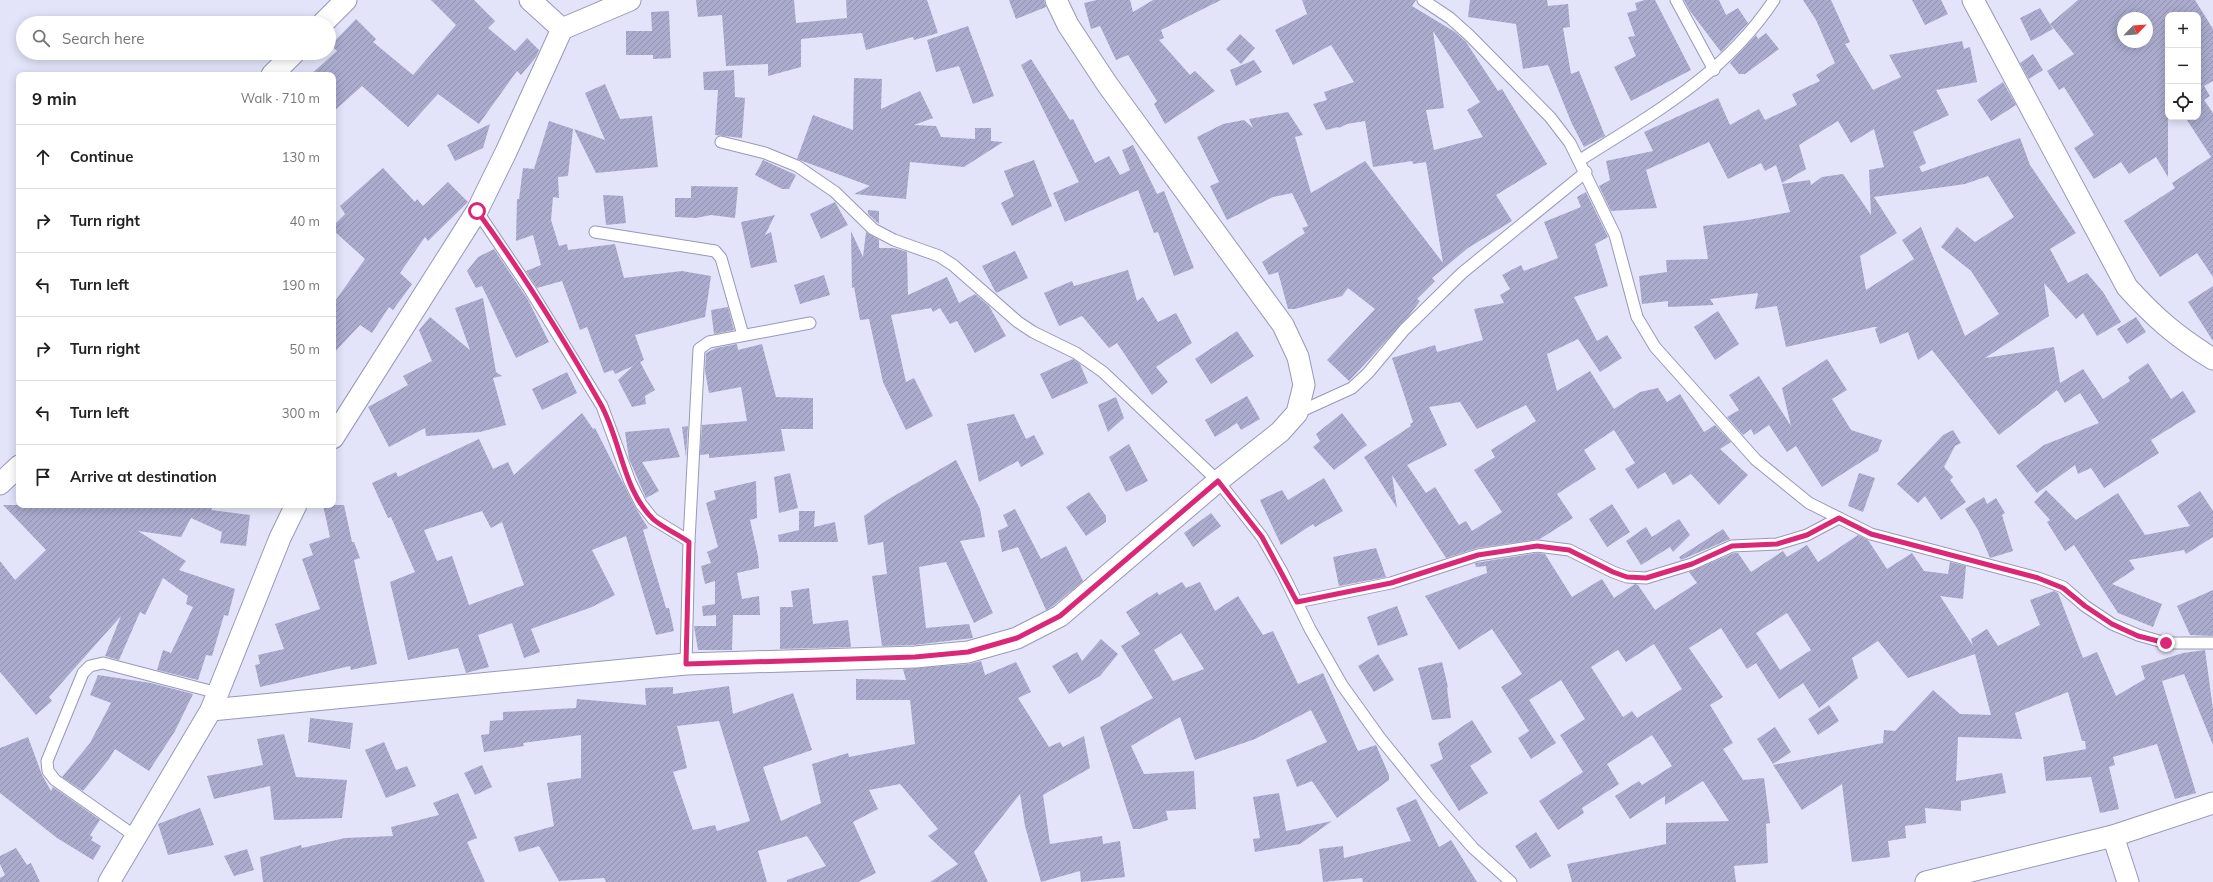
<!DOCTYPE html>
<html lang="en">
<head>
<meta charset="utf-8">
<style>
  body { margin:0; font-family:Mulish,sans-serif; background:#f6f6f6; color:#222 }
  .controls { position:absolute; right:12px; top:12px; display:grid; overflow:hidden; border-radius:8px; box-shadow:0 2px 10px #0003 }
  .controls button { width:36px; height:36px; display:grid; place-items:center; padding:0; border:0; border-bottom:1px solid #e0e0e0; background:#fff; color:#222; font:20px sans-serif }
  .compass { position:absolute; left:2117px; top:12px; width:36px; height:36px; border-radius:50%; background:#fff; box-shadow:0 2px 10px #0003; rotate:65deg }
  .stop { position:absolute; width:12px; height:12px; margin:-9px; border:3px solid #db2777; border-radius:50%; background:#fff }
  .stop.end { background:#db2777; border-color:#fff; box-shadow:0 1px 4px #0008 }
  .list { margin:0; padding:0; list-style:none }
  h2 { display:flex; justify-content:space-between; align-items:center; height:52px; margin:0; padding:0 16px; font-size:17px }
  h2 small { font-size:13px; font-weight:400; color:#767676 }
  .list li { display:grid; grid-template-columns:26px 1fr auto; gap:12px; align-items:center; box-sizing:border-box; height:64px; padding:0 16px; border-top:1px solid #e0e0e0 }
  .list b { display:block; font-size:15px; white-space:nowrap }
  .list em { font-size:13px; font-style:normal; color:#767676 }
  .icon { flex:none; width:22px; height:22px; fill:none; stroke:currentColor; stroke-width:2; stroke-linecap:round; stroke-linejoin:round }
  .map { position:relative; flex:none; width:2213px; height:882px; overflow:hidden }
  .search { position:absolute; background:#fff; box-shadow:0 2px 10px #0003; left:16px; top:16px; width:320px; height:44px; display:flex; align-items:center; gap:10px; box-sizing:border-box; padding:0 14px; border-radius:22px; color:#767676; font-size:15px }
  .panel { position:absolute; background:#fff; box-shadow:0 2px 10px #0003; left:16px; top:72px; width:320px; height:436px; border-radius:8px }
  .map>svg:first-child { display:block }
</style>
</head>
<body>
<div class="map">
<svg width="2213" height="882" viewBox="0 0 2213 882">
  <defs>
    <pattern id="building-hatch" width="6" height="6" patternUnits="userSpaceOnUse"><rect width="6" height="6" fill="#ababce"/><path d="M-1 1l2-2M0 6l6-6M5 7l2-2" fill="none" stroke="#9292b1"/></pattern>
  </defs>
  <rect width="100%" height="100%" fill="#e3e3f9"/>
  <g fill="url(#building-hatch)" fill-rule="evenodd">
    <polygon points="431,0 474,0 495,21 488,28 515,51 527,38 539,50 536,57 521,75 517,71 479,124 438,94 408,127 362,86 333,112 333,75 310,75 337,51 331,45 356,19 376,39 373,42 413,75 456,25"/>
    <polygon points="696,0 794,0 796,23 847,18 846,0 927,0 938,33 914,40 913,37 866,50 862,33 801,39 801,67 768,76 768,64 726,66 722,15 698,17"/>
    <polygon points="1009,0 1044,0 1046,7 1016,19"/>
    <polygon points="1097,0 1130,0 1133,12 1153,0 1221,0 1161,30 1164,38 1159,40 1190,75 1195,71 1215,91 1165,124 1154,104 1157,101 1128,55 1116,60 1100,26 1091,29 1084,3"/>
    <path d="M1302,0h114l-4,6 43,26 11,10 32,49 4,-2 45,75 -51,31 16,26 -44,27 -36,30 3,3 -18,18 3,2 -12,16 -59,64 -22,-21 48,-51 -27,-21 -6,8 -47,13h-7l-10,-37 -9,3 -7,-13 43,-29 -3,-5 6,-2 -16,-33 -19,4 -46,23 -17,-34 9,-4 -22,-45 26,-13 21,-4 9,8 -4,-9 39,-7 15,23 -8,2 16,56 54,-32 78,102 -17,-101 -13,2 -1,-3 -39,6 -8,-46 -18,3 -8,4 -1,-1 -12,3 -13,-26 14,-4 -3,-8 30,-10 -23,-37 -38,20 -18,-35 32,-16zM1433,31l47,71 -13,8 16,27 -49,13 -8,-40 18,-2z"/>
    <polygon points="1470,0 1547,0 1548,6 1568,4 1570,27 1563,28 1571,74 1579,71 1605,136 1584,147 1572,124 1548,65 1523,69 1516,24 1468,17"/>
    <polygon points="1645,0 1655,0 1691,70 1631,101 1614,67 1636,56 1628,37 1635,36 1627,13 1637,10 1635,3"/>
    <polygon points="1684,0 1719,0 1726,15 1738,8 1748,23 1721,52 1690,11"/>
    <path d="M1803,0h28l19,42 -5,2 28,46 28,-13 -12,-22 73,-14 2,8 6,-2 7,35 -41,8 13,25 -36,17 13,31 -7,4 3,5 98,-34 10,27 46,68 -26,16 18,34 19,-10 16,19 18,30 -24,14 -14,-23 -7,6 -32,-36 5,33 -64,42 69,-11 6,36 23,-14 20,30 27,-18 -2,-4 20,-14 23,36 12,-8 13,21 -45,28 8,13 -55,35 -13,-20 -13,6 -3,-9 -38,28 -21,-27 28,-21 55,-22 -19,-30 -15,10 -8,-13 -58,45 -67,-85 -14,10 -10,-28 -28,12 -5,-15 3,-2h-4l-88,20 -9,-41 -22,3 3,-16 -48,6 4,6 -46,2v-6l-26,3 -3,-28 28,-4 -1,-12 42,-1 -5,-33 45,-6 42,-8 -8,-28 28,-4 1,5 11,-8 21,-3 28,41 -2,-45 15,-3 -10,-38 -23,14 -13,-22 -39,24 7,24 -24,14 -6,-18 -11,6 -4,-8 -33,16 -19,-37 -63,28 11,38 -46,3 -12,-25 11,-6 -4,-19 47,-10 -9,-19 74,-34 12,27 29,-16 6,11 32,-15 -5,-11 28,-13 -4,-6 19,-12 -19,-43zM1988,176l26,41 -39,25 -18,-15 -16,20 30,24 28,43 -34,22 -44,-109 -19,13 12,19 -48,31 -6,-34 37,-23 -23,-36 91,-13z"/>
    <polygon points="1912,0 1941,0 1948,14 1925,25"/>
    <path d="M2078,0h117l18,29v52l-9,5 6,10 -6,4 9,13v164l-16,-24 -37,24 -36,-56 51,-33 -3,-5 39,-26 -26,-40h13v-102h-30v162l-12,-20 -27,17 -8,-12 -27,17 -20,-31 20,-13 -30,-48 -5,3 -12,-19 27,-17 -24,-30zM2123,18h24v24h-24z"/>
    <polygon points="2040,8 2053,29 2031,41 2020,18"/>
    <polygon points="669,11 671,58 653,59 653,55 626,55 626,31 652,31 651,12"/>
    <polygon points="968,26 994,96 973,104 959,66 936,72 927,40"/>
    <polygon points="1766,33 1779,49 1745,74 1739,74 1730,63 1756,35 1758,39"/>
    <polygon points="1240,34 1255,48 1241,64 1226,49"/>
    <polygon points="2033,54 2043,70 2029,79 2020,63"/>
    <polygon points="1031,59 1070,120 1073,119 1095,163 1109,156 1120,175 1130,170 1122,150 1133,145 1157,194 1164,191 1194,268 1174,276 1158,232 1154,233 1138,190 1065,222 1053,193 1079,182 1021,65"/>
    <polygon points="1254,60 1262,72 1236,86 1230,70"/>
    <polygon points="734,70 735,97 745,98 742,138 715,135 718,90 704,90 703,72"/>
    <polygon points="854,78 882,79 881,109 920,91 933,118 914,125 936,126 941,137 975,139 975,128 991,128 991,141 1003,142 964,167 910,162 906,199 854,194 870,186 797,159 813,115 853,130"/>
    <polygon points="2003,82 2016,105 1991,121 1977,100"/>
    <polygon points="605,84 620,119 652,116 658,167 596,173 574,129 605,140 585,93"/>
    <polygon points="549,121 573,129 568,176 558,177 559,198 553,197 551,220 559,246 567,244 568,250 615,244 624,278 682,271 711,276 705,317 635,335 644,360 640,362 655,390 645,396 646,404 632,407 618,380 633,366 615,374 613,370 604,373 587,327 580,330 562,281 537,288 526,271 541,265 533,235 516,241 517,199 519,199 523,168 534,169"/>
    <polygon points="490,124 483,148 455,161 447,145"/>
    <polygon points="763,160 796,175 789,189 782,189 755,175"/>
    <polygon points="1034,160 1052,206 1012,226 1001,203 1014,196 1004,171"/>
    <polygon points="383,168 415,202 417,199 423,206 448,182 468,202 428,241 425,237 400,273 412,284 393,310 389,307 372,333 360,325 333,354 333,304 365,259 333,230 333,226 345,214 340,206"/>
    <polygon points="691,186 738,187 735,218 711,215 696,218 675,217 675,198 691,198"/>
    <path d="M1586,192l22,45 -13,7 13,42 -34,11 23,44 10,-6 15,23 -22,14 -22,-33 -31,15 10,37 33,-20 24,38 26,-17 18,-4 9,14 13,-8 24,38 11,-7 16,17 -11,7 28,26 -29,30 -28,-31 -18,11 -8,-13 -27,17 -13,-20 10,-6 -21,-33 -30,20 12,19 -39,25 16,24 -33,21 -63,9 -31,10 -54,-83 5,33 -33,-51 47,-31 -1,-2 3,-2 -21,-64 43,-13 2,7 46,-12 -9,-31 30,-6 -4,-8 10,-6 -8,-14 19,-10 3,6 34,-13 -14,-36 37,-15 -4,-10zM1460,402l17,27 49,-24 10,16 -45,29 4,7 -21,13 28,42 -30,19 -6,-10 -7,4 -24,-38 -9,6 -19,-28 40,-20 -18,-38z"/>
    <polygon points="603,195 623,196 626,223 606,225"/>
    <polygon points="835,202 848,225 821,239 810,214"/>
    <polygon points="868,210 879,211 879,224 868,214"/>
    <polygon points="775,215 765,235 771,232 777,262 751,268 741,222"/>
    <polygon points="851,231 863,257 866,232 879,240 879,248 894,248 907,252 908,295 947,277 959,303 975,294 989,306 1006,336 975,353 957,321 950,324 940,308 933,312 931,308 891,315 906,382 914,378 933,416 906,430 883,382 869,319 860,320 854,287 852,288"/>
    <polygon points="494,249 528,300 549,342 516,358 482,286 476,288 467,271 478,257"/>
    <polygon points="1015,251 1028,278 996,293 982,266"/>
    <polygon points="1128,270 1137,301 1143,297 1158,322 1176,313 1192,343 1156,367 1168,382 1152,395 1117,343 1109,348 1082,316 1059,326 1044,293 1072,281 1074,286"/>
    <polygon points="824,275 830,295 800,304 794,285"/>
    <polygon points="2213,286 2213,341 2188,302"/>
    <polygon points="483,298 496,372 502,376 493,378 506,425 480,432 426,436 425,428 389,447 368,407 408,385 403,376 432,361 419,330 430,317 470,350 455,308"/>
    <polygon points="728,307 734,330 714,334 711,310"/>
    <polygon points="1718,311 1739,344 1715,360 1694,327"/>
    <polygon points="2136,317 2146,332 2127,344 2117,329"/>
    <polygon points="1237,331 1254,356 1211,384 1195,359"/>
    <polygon points="737,344 738,350 762,344 776,397 813,398 813,429 781,429 785,451 709,458 709,454 700,455 702,425 747,421 741,387 709,393 705,371 706,353 716,348"/>
    <polygon points="1073,359 1080,364 1088,383 1052,399 1040,374"/>
    <polygon points="1827,359 1847,390 1832,399 1851,430 1882,440 1878,451 1822,487 1796,446 1787,452 1769,425 1754,435 1751,429 1743,435 1727,417 1739,410 1729,395 1759,376 1791,426 1782,388"/>
    <polygon points="567,372 577,393 542,410 532,389"/>
    <polygon points="1247,396 1260,419 1241,430 1237,423 1215,437 1205,420"/>
    <polygon points="1116,397 1124,418 1108,432 1098,405"/>
    <path d="M582,413l11,16 2,-1 40,79 13,21 -5,2 23,78h3l5,23 -18,4 -30,-99 -34,14 23,45 -23,12 -61,22 9,23 -16,6 -12,-35 -34,12 11,32 -23,6 -8,-25 -50,12 -18,-78 25,-10 -24,-55 -3,1 -16,-35 24,-11 2,5 81,-38 14,30 15,-7 6,13zM482,511l9,17 11,-6 22,63 -55,20 -17,-49 -15,5 -13,-31z"/>
    <polygon points="1342,413 1367,445 1334,470 1313,447 1320,441 1316,434"/>
    <polygon points="1014,414 1026,439 1034,435 1044,454 1021,467 1018,461 979,482 967,424"/>
    <polygon points="688,426 686,457 682,427"/>
    <polygon points="669,428 680,457 642,462 659,491 646,498 629,459 625,432"/>
    <polygon points="1953,430 1961,443 1955,446 1944,467 1953,477 1950,480 1966,502 1941,520 1925,496 1918,503 1897,484 1943,435"/>
    <polygon points="1129,444 1148,481 1126,492 1109,457"/>
    <polygon points="956,460 980,509 985,537 960,541 993,613 974,623 946,562 919,567 926,628 969,624 973,638 914,645 882,646 872,576 887,574 883,542 868,545 864,516 887,500"/>
    <polygon points="790,473 798,508 779,513 774,477"/>
    <polygon points="1859,473 1875,478 1863,512 1848,506"/>
    <polygon points="1324,478 1343,511 1315,527 1313,524 1281,545 1260,500 1282,490 1288,500"/>
    <polygon points="756,481 757,518 750,520 758,556 759,568 737,573 742,599 759,596 760,615 733,615 732,650 698,650 694,626 716,626 716,615 703,616 702,606 715,604 715,581 705,584 701,566 711,563 707,552 718,547 706,503 716,499 714,491"/>
    <polygon points="2046,490 2076,520 2118,493 2145,535 2190,526 2177,506 2200,491 2213,511 2213,537 2186,554 2184,550 2129,560 2135,569 2112,584 2162,604 2153,627 2118,613 2074,545 2065,551 2047,522 2050,520 2034,502"/>
    <polygon points="1089,492 1106,516 1106,522 1086,536 1066,507"/>
    <polygon points="1984,497 1987,504 1996,498 2005,513 2002,515 2013,551 1990,558 1978,530 1965,509"/>
    <polygon points="1612,504 1630,532 1607,547 1589,519"/>
    <polygon points="3,505 214,505 211,510 250,515 246,546 220,543 222,532 191,518 181,537 138,531 186,561 179,570 235,589 228,616 224,615 212,656 206,655 198,680 157,670 163,650 171,653 193,607 186,604 188,596 163,578 145,615 140,612 119,660 105,656 121,616 49,697 52,701 36,715 0,672 0,561 15,580 46,550"/>
    <polygon points="323,505 344,505 352,542 354,542 360,558 354,560 377,664 351,670 350,666 260,687 255,665 260,664 258,655 284,649 275,624 320,609 302,559 313,555 309,544 330,537"/>
    <polygon points="1015,509 1041,559 1066,546 1083,581 1053,606 1046,610 1018,547 1002,552 998,531 1008,526 1003,515"/>
    <polygon points="799,511 815,511 814,527 835,522 838,542 779,542 778,535 799,530"/>
    <polygon points="1211,513 1221,526 1193,547 1184,533"/>
    <polygon points="1679,519 1690,535 1673,552 1670,547 1641,565 1626,541 1646,527 1652,537"/>
    <polygon points="1723,529 1730,539 1681,560 1679,557"/>
    <path d="M1858,535l10,5 19,29 25,-16 12,18 24,3 2,-12 16,4 -3,33 -23,-3 33,50 -2,-7 16,-10 11,17 42,-21 -10,-25 24,-9 4,2 25,65 14,-6 19,44 29,-17 -4,-13 42,-13 22,-3 8,59v36l-29,-71 -22,7 34,112 -21,6 -18,-55 -44,13 2,8 -6,2 10,42 -19,4 -9,-36 -45,4 -3,-24 43,-8 -1,-8h-3l-14,-49 -53,21 7,26 -64,-2 -2,44 46,-8 4,20 -45,8v10l-36,-3 1,15 -21,3 1,12 -18,3 2,16 -38,5 -10,-78 -40,26 -29,-45 110,-22 1,-13 11,1 38,-41 27,24 31,1 -16,-61 -67,24 -30,-37 -26,17 6,20 -39,30 -16,-25 -24,16 -23,-36 -9,6 -26,-41 -32,20 34,49 -13,8 23,38 -10,6 20,31 21,-2 6,45 -4,1 2,39 -34,3 2,16h-164l-5,-18 99,-20v-21l63,-2 -26,-40 -38,24v-9l-35,23 -15,-23 24,-15 3,4 30,-19 -20,-31 -45,29 12,20 -37,24 2,5 -26,17 -19,-29 44,-29 -23,-37 25,-16 -24,-39 -32,20 27,43 -25,16 -13,-21 11,-7 -28,-44 21,-13 -30,-45 -33,21 -34,-54 62,-23 -1,-7 -10,1 -1,-4 62,-10 8,1 27,43 30,-18 12,19 21,-14 3,1 17,25 42,-27 -8,-11 45,-19h4l13,19 32,-21 4,6 20,-12 11,17zM1787,613l24,37 -31,20 -24,-37zM1654,644l28,45 -45,29 -5,-7 -9,6 -32,-50 27,-17 8,12z"/>
    <polygon points="1376,548 1386,577 1339,586 1333,557"/>
    <path d="M1182,582l4,6 14,-6 15,29 23,-15 25,39 10,-4 25,53 25,-11 35,78 18,-6 13,30v5l-52,38 -25,-37 -15,6 -11,-27 41,-18 -16,-32 -56,29 -60,21 -15,-43 -49,29 13,28 50,-3 2,38 -30,2 2,9 -28,9h-7l-33,-102 53,-29 -32,-52 19,-12 -14,-22 31,-20 2,3zM1181,633l23,36 -31,12 -19,-31z"/>
    <polygon points="809,588 813,624 848,620 851,647 780,649 780,607 793,607 791,591"/>
    <polygon points="2213,590 2213,636 2190,635 2177,606"/>
    <polygon points="1397,606 1408,635 1378,646 1367,617"/>
    <polygon points="1101,639 1118,654 1100,676 1069,694 1052,666 1077,652 1082,661"/>
    <polygon points="1378,654 1394,680 1374,692 1358,666"/>
    <path d="M981,661l4,14 31,-13 15,30 -13,6 31,49 11,-5 3,5 21,-11 6,32 -47,27 7,49 52,-8 1,8 17,-3 5,36 -44,5 -1,-11 -39,11 -16,-56 -5,-32 -46,58 14,30h-58l28,-18 -30,-28 10,-7 -38,-45 -31,6 9,19 -25,13 23,51 -18,9h-71v-2l39,-14 -19,-30 -49,15 9,31h-161l-2,-4 -45,3 -20,-35 -20,6 -5,-15 40,-11 -7,-43 34,-5v-43l-58,8 1,3 -40,6 -3,-17 8,-1 1,-13 13,-1v-8l73,-4 1,-9 69,6 -1,-17 28,-1v7l56,-8 4,28 60,-21 19,57 -49,17 18,54 40,-18 -9,-39 36,-11 1,4 66,-13 -5,-44h-54v-21l50,1 -3,-11 66,-5zM719,721l31,100 -33,10 -2,-6 -22,5 -20,-58 14,-4 -10,-42z"/>
    <polygon points="1442,662 1448,687 1447,688 1451,718 1432,720 1418,668"/>
    <polygon points="98,675 151,683 193,694 175,731 149,771 115,749 109,759 83,791 62,777 90,743 111,703 90,695"/>
    <polygon points="1829,705 1839,721 1818,735 1808,719"/>
    <polygon points="310,718 353,723 350,749 308,742"/>
    <polygon points="1472,720 1492,752 1470,766 1488,793 1459,811 1430,765 1443,759 1438,743"/>
    <polygon points="1775,727 1791,752 1773,764 1757,739"/>
    <polygon points="284,734 296,777 347,780 342,818 274,820 270,786 214,799 207,776 263,765 257,739"/>
    <polygon points="28,737 42,775 51,791 53,787 100,820 90,835 93,837 91,840 101,846 93,860 57,838 0,793 0,748"/>
    <polygon points="384,742 396,770 407,766 416,786 386,798 365,750"/>
    <polygon points="482,765 492,787 475,795 464,773"/>
    <polygon points="458,793 477,838 467,842 485,882 263,882 260,857 301,845 302,848 345,838 393,836 391,827 439,815 433,803"/>
    <polygon points="1279,793 1286,831 1332,821 1300,844 1255,852 1253,839 1260,838 1253,797"/>
    <polygon points="1416,799 1439,847 1451,840 1477,882 1363,882 1362,878 1323,882 1319,849 1343,846 1344,858 1411,841 1396,808"/>
    <polygon points="200,808 214,845 168,855 158,824"/>
    <polygon points="1536,832 1551,856 1530,869 1515,846"/>
    <polygon points="16,848 27,865 31,863 40,882 0,882 0,878 5,875 0,864 0,856"/>
    <polygon points="247,849 254,870 234,876 224,856"/>
  </g>
  <g fill="none" stroke-linecap="round" stroke-linejoin="round">
    <defs>
      <g id="service">
        <polyline points="1423,0 1450,18 1469,35 1550,117 1570,143 1615,235 1637,317 1655,347 1756,460 1809,503 1871,534 2038,578 2063,587 2085,606 2112,624 2138,635 2166,643 2213,643"/>
        <polyline points="1676,0 1714,70"/>
        <polyline points="721,142 765,153 797,166 835,192 873,229 894,240 939,256 953,265 1018,322 1033,332 1076,353 1103,372 1218,481 1262,537 1282,572 1310,629 1342,685 1380,738 1427,796 1473,848 1511,882"/>
        <path d="M1580,160c73,-46 145,-86 194,-160"/>
        <polyline points="477,211 529,288 602,406 630,482 641,504 653,519 689,541"/>
        <polyline points="595,232 715,251 721,258 743,335"/>
        <polyline points="1297,413 1352,388 1368,373 1404,330 1462,273 1586,172"/>
        <polyline points="1297,602 1391,583 1478,555 1537,546 1569,550 1613,572 1627,577 1646,578 1692,564 1732,546 1777,544 1807,535 1839,518"/>
        <polyline points="686,664 689,541 699,349 709,342 810,323"/>
        <polyline points="135,836 55,780 48,771 47,761 83,673 90,666 103,663 218,693"/>
      </g>
      <g id="minor">
        <polyline points="530,0 562,29 630,0"/>
        <path d="M1973,0l154,287c28,31 50,50 86,72"/>
        <polyline points="323,23 346,0"/>
        <polyline points="272,75 294,53"/>
        <polyline points="333,438 477,211 506,152 562,29"/>
        <polyline points="0,484 19,466"/>
        <polyline points="211,710 686,664 915,657 968,652 1017,638 1060,616 1218,481 1280,432 1297,413 1304,385 1298,357 1283,325 1107,84 1068,25 1056,0"/>
        <polyline points="2113,836 2128,882"/>
        <polyline points="109,882 211,710 280,538 296,505"/>
        <polyline points="1926,882 2113,836 2213,803"/>
      </g>
    </defs>
    <use href="#service" stroke="#9898b9" stroke-width="13"/>
    <use href="#minor" stroke="#9898b9" stroke-width="23"/>
    <use href="#service" stroke="#fff" stroke-width="11"/>
    <use href="#minor" stroke="#fff" stroke-width="21"/>
  </g>
  <g fill="none" stroke-linecap="round" stroke-linejoin="round">
    <path stroke="#db2777" stroke-width="5" d="M477,211c45,61 86,127 123,192 21,36 22,86 53,116 10,9 25,15 36,23l-3,122 229,-7 53,-5 49,-14 43,-22 158,-135 44,56 35,65 94,-19 87,-28 59,-9 32,4 44,22 14,5 19,1 46,-14 40,-18 45,-2 30,-9 32,-17 32,16 167,44 25,10 22,18 27,18 26,12 28,7"/>
  </g>
</svg>
<div class="controls">
<button>+</button>
<button>−</button>
<button><svg class="icon" aria-label="locate" viewBox="0 0 24 24"><circle cx="12" cy="12" r="6"/><path d="M12 2v4M12 18v4M2 12h4M18 12h4"/></svg></button>
</div>
<svg class="compass" viewBox="-18 -18 36 36"><path d="M0-13l5 13h-10z" fill="#e53935"/><path d="M0 13l5-13h-10z" fill="#767676"/></svg>
<div class="stop" style="left:477px;top:211px"></div>
<div class="stop end" style="left:2166px;top:643px"></div>
<div class="search"><svg class="icon" aria-label="search" viewBox="0 0 24 24"><circle cx="10" cy="10" r="6"/><path d="M15 15l6 6"/></svg>Search here</div>
<section class="panel">
<h2>9 min<small>Walk · 710 m</small></h2>
<ul class="list">
<li><svg class="icon" aria-label="ahead" viewBox="0 0 24 24"><path d="M12 20V5M6 11l6-6 6 6"/></svg><div><b>Continue</b></div><em>130 m</em></li>
<li><svg class="icon" aria-label="right" viewBox="0 0 24 24"><path d="M7 20v-9h11M14 6l5 5-5 5"/></svg><div><b>Turn right</b></div><em>40 m</em></li>
<li><svg class="icon" aria-label="left" viewBox="0 0 24 24"><path d="M17 20v-9H6M10 6l-5 5 5 5"/></svg><div><b>Turn left</b></div><em>190 m</em></li>
<li><svg class="icon" aria-label="right" viewBox="0 0 24 24"><path d="M7 20v-9h11M14 6l5 5-5 5"/></svg><div><b>Turn right</b></div><em>50 m</em></li>
<li><svg class="icon" aria-label="left" viewBox="0 0 24 24"><path d="M17 20v-9H6M10 6l-5 5 5 5"/></svg><div><b>Turn left</b></div><em>300 m</em></li>
<li><svg class="icon" aria-label="arrive" viewBox="0 0 24 24"><path d="M6 21V4h12l-3 4 3 4H6"/></svg><div><b>Arrive at destination</b></div></li>
</ul>
</section>
</div>
</body>
</html>
